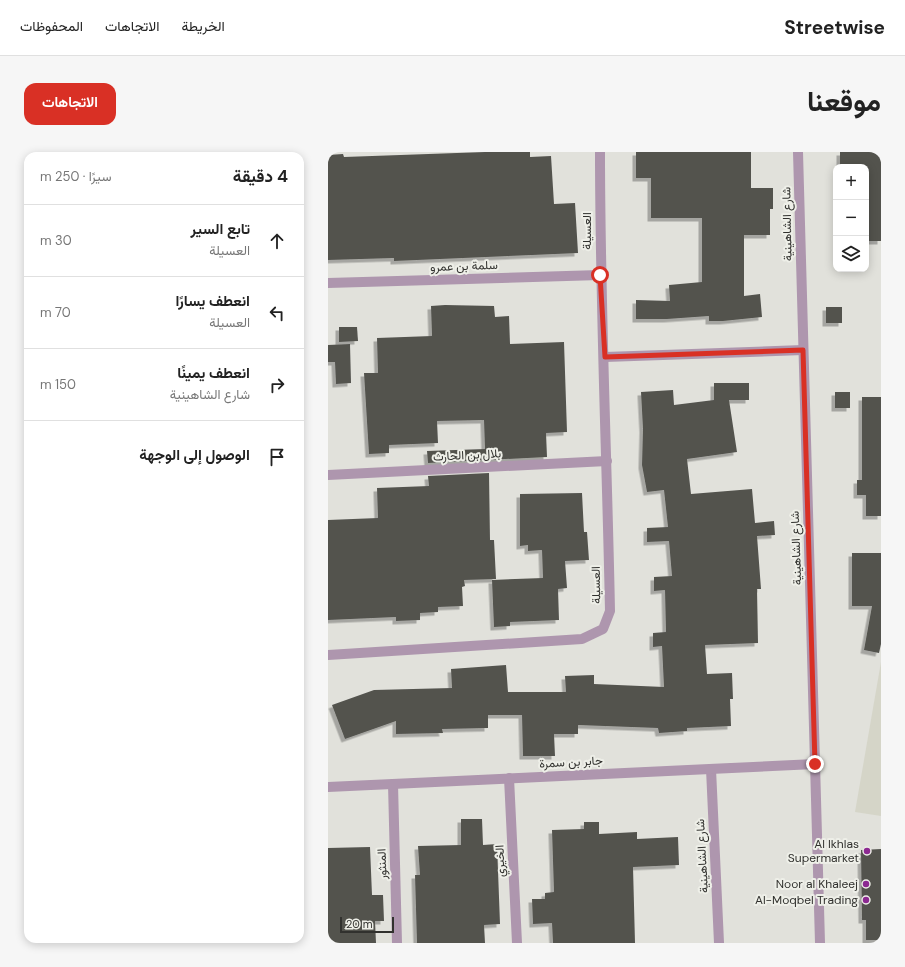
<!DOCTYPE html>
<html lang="ar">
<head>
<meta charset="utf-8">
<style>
  body { margin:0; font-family:"DM Sans",Vazirmatn,sans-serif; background:#f6f6f6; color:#222; direction:rtl }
  .controls { position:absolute; right:12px; top:12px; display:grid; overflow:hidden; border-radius:8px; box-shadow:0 2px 10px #0003 }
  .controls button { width:36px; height:36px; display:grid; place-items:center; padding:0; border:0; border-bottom:1px solid #e0e0e0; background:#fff; color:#222; font:20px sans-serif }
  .scale { position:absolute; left:12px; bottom:10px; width:54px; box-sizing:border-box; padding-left:4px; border:2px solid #31312e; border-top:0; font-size:11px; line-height:14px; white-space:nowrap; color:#31312e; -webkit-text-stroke:3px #eeefe8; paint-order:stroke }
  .stop { position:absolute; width:12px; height:12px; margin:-9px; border:3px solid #d93025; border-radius:50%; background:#fff }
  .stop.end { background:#d93025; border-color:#fff; box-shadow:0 1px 4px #0008 }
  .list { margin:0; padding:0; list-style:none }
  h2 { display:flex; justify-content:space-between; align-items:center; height:52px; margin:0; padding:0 16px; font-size:17px }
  h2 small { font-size:13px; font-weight:400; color:#767676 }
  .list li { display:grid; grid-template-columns:26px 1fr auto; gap:12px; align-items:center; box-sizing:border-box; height:72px; padding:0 16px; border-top:1px solid #e0e0e0 }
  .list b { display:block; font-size:15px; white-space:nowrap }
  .list p { margin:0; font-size:13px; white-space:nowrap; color:#767676 }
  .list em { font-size:13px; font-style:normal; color:#767676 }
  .icon { flex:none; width:22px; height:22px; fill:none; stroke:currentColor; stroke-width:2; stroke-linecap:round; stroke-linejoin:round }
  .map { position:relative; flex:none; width:553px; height:791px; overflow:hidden; direction:ltr; border-radius:12px }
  header { display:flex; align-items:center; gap:24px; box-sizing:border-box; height:56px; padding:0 20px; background:#fff; border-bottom:1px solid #e0e0e0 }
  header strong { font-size:19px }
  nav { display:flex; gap:22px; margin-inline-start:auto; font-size:14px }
  .intro { display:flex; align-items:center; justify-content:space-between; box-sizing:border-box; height:96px; padding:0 24px }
  h1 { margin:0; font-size:28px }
  .button { padding:10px 18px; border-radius:12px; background:#d93025; color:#fff; font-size:14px; font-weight:700 }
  main { display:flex; gap:24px; padding:0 24px }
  aside { flex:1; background:#fff; border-radius:12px; box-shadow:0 2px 10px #0003 }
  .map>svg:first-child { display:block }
</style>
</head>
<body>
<header>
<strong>Streetwise</strong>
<nav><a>الخريطة</a><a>الاتجاهات</a><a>المحفوظات</a></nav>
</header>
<div class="intro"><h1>موقعنا</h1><a class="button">الاتجاهات</a></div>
<main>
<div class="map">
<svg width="553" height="791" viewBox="0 0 553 791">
  <defs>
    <filter id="shadow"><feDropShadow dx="-3.5" dy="3.5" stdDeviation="0" flood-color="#0004"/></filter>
  </defs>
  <rect width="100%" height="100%" fill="#e1e1db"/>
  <polygon fill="#d5d5c8" points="553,510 553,664 527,660"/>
  <g fill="#53534e" filter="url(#shadow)">
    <polygon points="157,0 202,0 202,5 223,4 226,52 247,51 250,101 66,109 66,106 0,108 0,3 15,2 16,5"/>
    <polygon points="308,0 423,0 423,36 445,36 445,57 442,57 442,83 416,83 416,144 432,142 434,165 395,169 381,169 381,164 339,167 308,167 308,148 342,149 341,133 374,130 374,66 323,66 323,26 308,26"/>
    <polygon points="512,0 553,0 553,89 538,89 538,15 512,15"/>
    <polygon points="117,153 166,154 167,165 181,164 182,192 236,190 239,280 218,281 219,305 100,311 99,299 157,297 156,268 109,269 110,291 61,293 61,301 41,302 36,221 50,221 49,186 104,184 103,154"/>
    <rect x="498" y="155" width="16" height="16"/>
    <polygon points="11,175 29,175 30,189 11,190"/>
    <polygon points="22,192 23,231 8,232 7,210 0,210 0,193"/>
    <polygon points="386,231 421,231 421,248 401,248 409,300 359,307 363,342 424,337 427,371 446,369 447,383 429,384 433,437 429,437 430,491 377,493 379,522 404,521 405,547 402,547 403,574 359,576 359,579 331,581 330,576 250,573 250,582 226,582 227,604 195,604 194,563 160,563 160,576 114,577 115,581 68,582 68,569 17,587 4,553 46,538 124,536 123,517 178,513 180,540 238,540 237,524 266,523 266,532 336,535 334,494 325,495 325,481 338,480 337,438 326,439 326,425 344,424 341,389 319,390 319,376 340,375 336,338 319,340 314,313 315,277 313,240 345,238 346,253 386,248"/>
    <rect x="507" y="240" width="15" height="16"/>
    <polygon points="534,245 553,245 553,364 538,364 538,343 529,343 529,328 534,328"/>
    <polygon points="161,321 162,388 166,388 168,427 136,428 137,434 134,435 135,454 110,455 110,460 92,461 92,468 68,469 68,465 0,468 0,368 50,366 49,336 101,334 100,324"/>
    <polygon points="254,341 256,380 259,380 261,408 237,409 239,436 230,437 231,468 182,470 182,474 166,475 164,428 215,426 214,398 200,399 200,393 192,394 192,342"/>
    <polygon points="524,401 553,401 553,492 551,501 536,498 544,454 524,454"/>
    <polygon points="133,667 154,667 155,693 169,692 172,772 156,773 157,791 89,791 87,723 92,723 90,694 133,693"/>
    <polygon points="256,670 271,670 271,682 309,680 309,687 350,685 351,713 305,715 307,791 225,791 224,771 205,772 204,747 217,747 217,741 226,740 224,678 256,677"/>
    <polygon points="42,695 44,743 55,743 56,769 47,769 48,791 0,791 0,696"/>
    <polygon points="553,697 553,788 538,788 538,768 534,768 533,698"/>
  </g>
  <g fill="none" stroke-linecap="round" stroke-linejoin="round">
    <g stroke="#ae96ae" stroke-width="10">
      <polyline points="0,131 272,123"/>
      <polyline points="277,205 475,198"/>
      <polyline points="0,323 279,309"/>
      <path d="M0,503l254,-16 21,-10 7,-18c-3,-153 -10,-306 -10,-459"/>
      <polyline points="383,617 391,791"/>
      <polyline points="181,626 189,791"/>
      <polyline points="65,632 69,791"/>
      <polyline points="0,635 487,612"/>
    </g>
    <polyline stroke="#ae96ae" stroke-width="10" points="470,0 492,791"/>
  </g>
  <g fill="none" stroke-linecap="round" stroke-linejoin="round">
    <polyline stroke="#d93025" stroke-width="5" points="272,123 277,205 475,198 487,612"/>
  </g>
  <g fill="#8c2991" stroke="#eeefe8" stroke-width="1.5">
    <circle cx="539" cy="699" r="4"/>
    <circle cx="538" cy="732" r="4"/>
    <circle cx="538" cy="748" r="4"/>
  </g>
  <g text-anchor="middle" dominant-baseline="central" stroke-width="4" stroke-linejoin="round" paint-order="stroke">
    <g font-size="12" fill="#31312e" stroke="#eeefe8">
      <text transform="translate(459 72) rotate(-91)">شارع الشاهينية</text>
      <text transform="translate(259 79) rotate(-90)">العسيلة</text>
      <text transform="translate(136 114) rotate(-2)">سلمة بن عمرو</text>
      <text transform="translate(139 303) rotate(-3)">بلال بن الحارث</text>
      <text transform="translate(468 396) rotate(-92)">شارع الشاهينية</text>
      <text transform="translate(268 433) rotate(-91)">العسيلة</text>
      <text transform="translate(243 610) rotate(-3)">جابر بن سمرة</text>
      <text transform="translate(374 704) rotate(-93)">شارع الشاهينية</text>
      <text transform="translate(172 709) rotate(-92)">الخيري</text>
      <text transform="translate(54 712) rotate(-92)">المنثور</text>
    </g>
    <g font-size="12" fill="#31312e" stroke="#eeefe8" text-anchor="end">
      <text x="531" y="692">Al Ikhlas<tspan x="531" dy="14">Supermarket</tspan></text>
      <text x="530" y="732">Noor al Khaleej</text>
      <text x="530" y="748">Al-Moqbel Trading</text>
    </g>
  </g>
</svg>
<div class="controls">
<button>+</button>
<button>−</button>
<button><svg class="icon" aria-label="layers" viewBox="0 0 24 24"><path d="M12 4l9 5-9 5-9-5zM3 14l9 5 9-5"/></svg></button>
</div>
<div class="scale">20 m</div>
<div class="stop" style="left:272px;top:123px"></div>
<div class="stop end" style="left:487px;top:612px"></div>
</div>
<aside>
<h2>4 دقيقة<small>سيرًا · 250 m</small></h2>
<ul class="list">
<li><svg class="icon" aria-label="ahead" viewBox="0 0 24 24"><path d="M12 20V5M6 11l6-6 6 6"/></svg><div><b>تابع السير</b><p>العسيلة</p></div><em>30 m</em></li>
<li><svg class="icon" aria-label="left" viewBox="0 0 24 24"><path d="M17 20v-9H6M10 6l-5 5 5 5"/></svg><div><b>انعطف يسارًا</b><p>العسيلة</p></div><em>70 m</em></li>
<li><svg class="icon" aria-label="right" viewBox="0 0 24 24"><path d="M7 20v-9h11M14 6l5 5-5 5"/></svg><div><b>انعطف يمينًا</b><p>شارع الشاهينية</p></div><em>150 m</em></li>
<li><svg class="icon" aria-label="arrive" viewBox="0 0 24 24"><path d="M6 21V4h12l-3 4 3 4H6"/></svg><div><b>الوصول إلى الوجهة</b></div></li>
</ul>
</aside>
</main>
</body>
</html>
